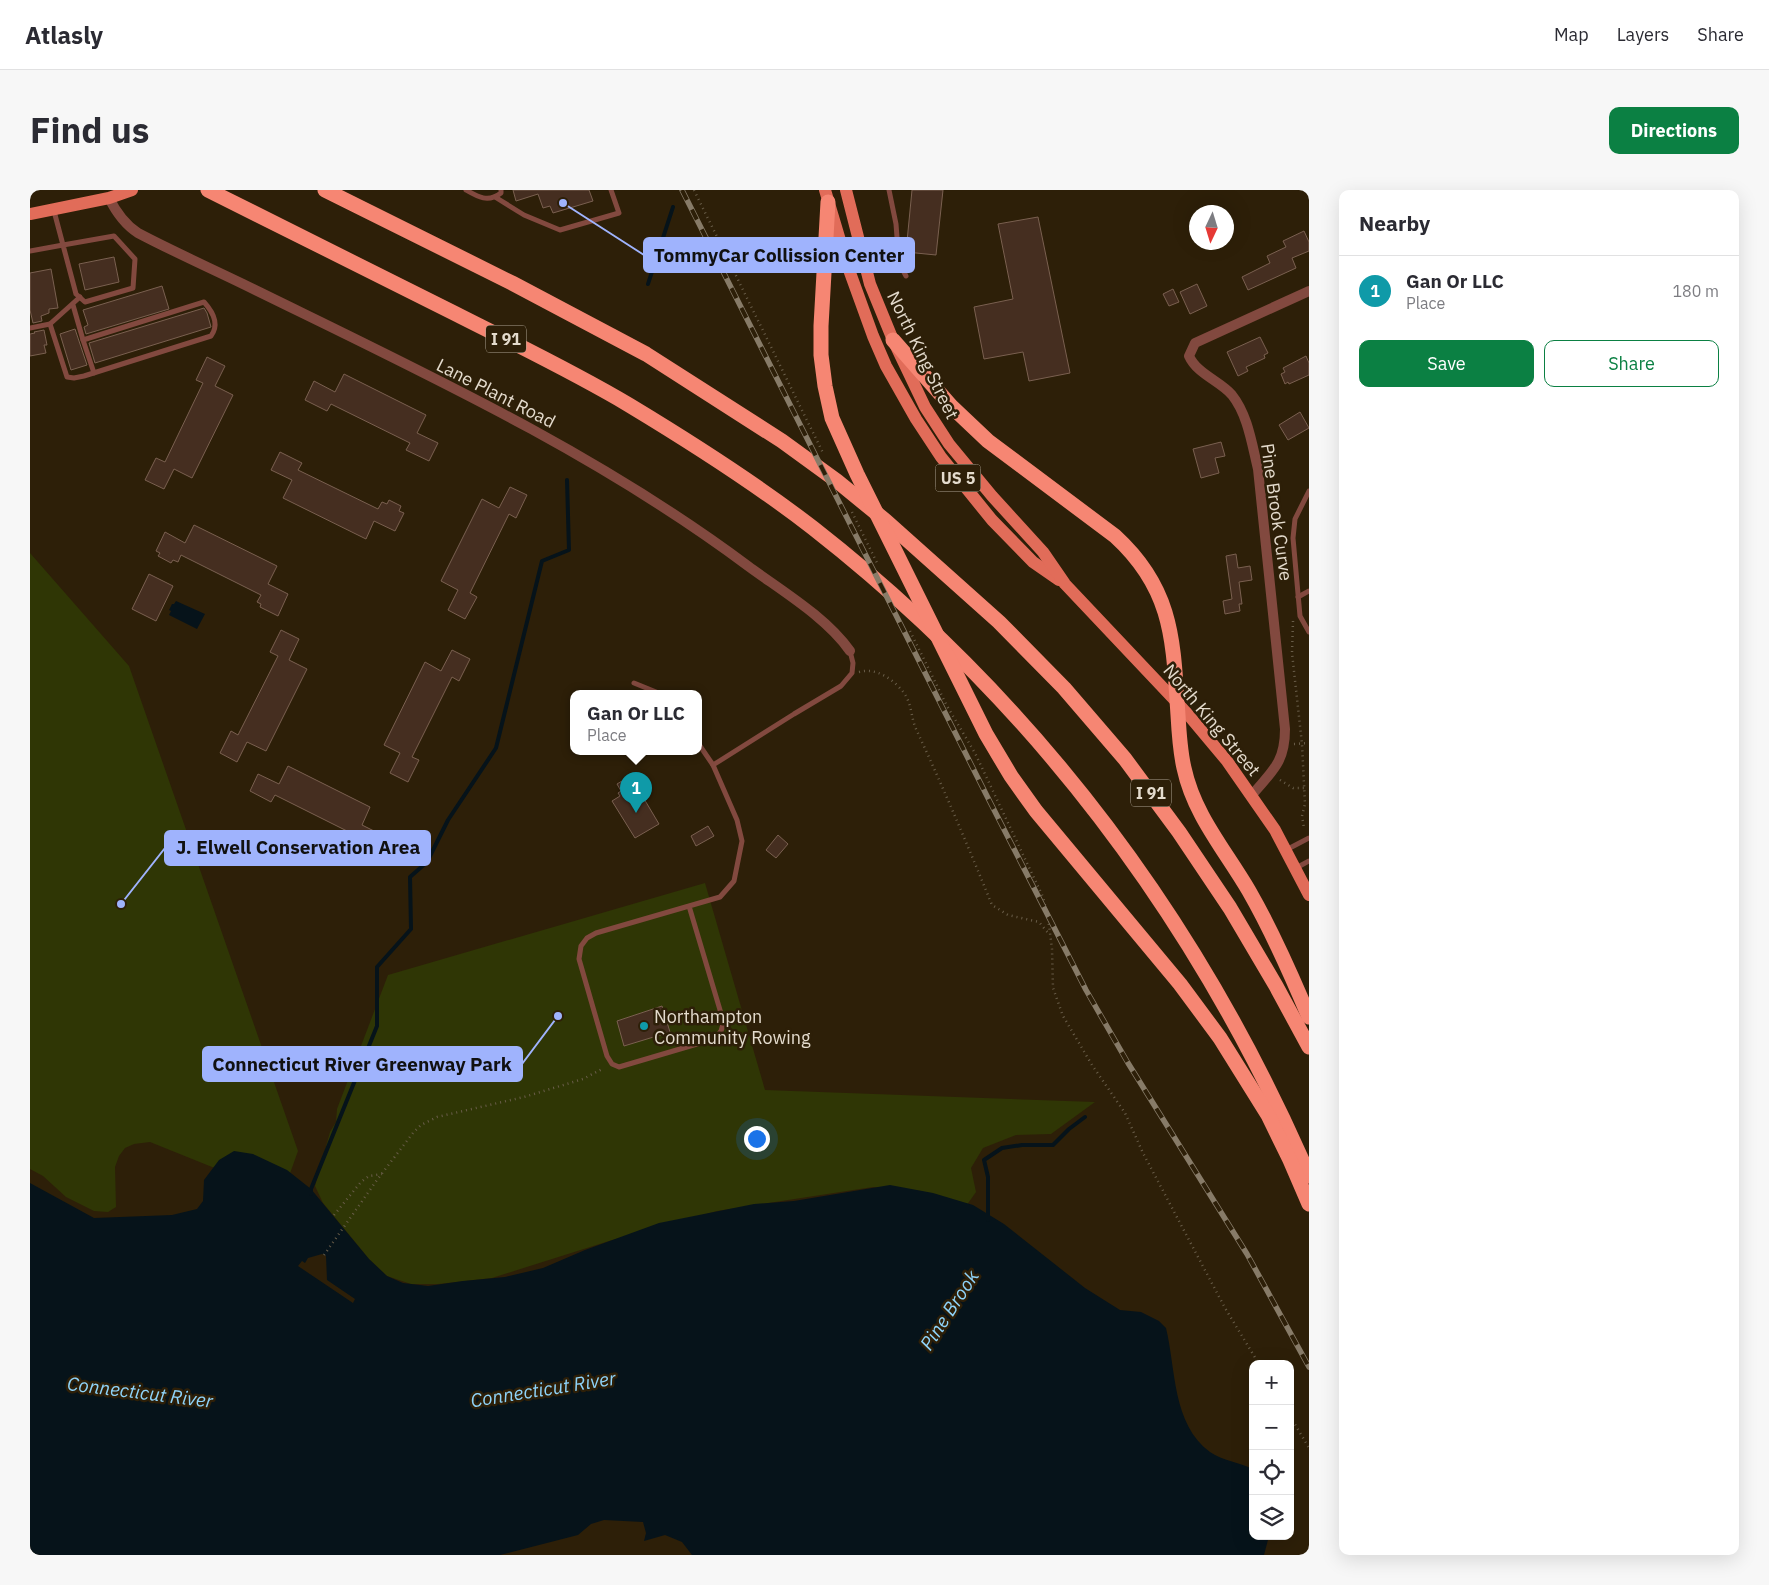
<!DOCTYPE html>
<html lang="en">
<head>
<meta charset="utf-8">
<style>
  body { margin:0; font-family:"IBM Plex Sans",sans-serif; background:#f7f7f7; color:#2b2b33 }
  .controls { position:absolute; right:15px; bottom:15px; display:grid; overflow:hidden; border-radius:10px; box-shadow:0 5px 20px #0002 }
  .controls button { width:45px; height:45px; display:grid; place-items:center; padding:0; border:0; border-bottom:1px solid #e1e1e2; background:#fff; color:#2b2b33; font:25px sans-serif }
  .compass { position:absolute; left:1159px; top:15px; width:45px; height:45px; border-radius:50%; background:#fff; box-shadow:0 5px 20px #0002; rotate:184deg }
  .you { position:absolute; left:726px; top:948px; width:18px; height:18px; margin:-12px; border:4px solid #fff; border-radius:50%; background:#1a73e8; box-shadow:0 0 0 8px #1a73e833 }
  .badge { display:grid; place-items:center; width:32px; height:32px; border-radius:50%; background:#0b8043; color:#fff; font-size:16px; font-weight:700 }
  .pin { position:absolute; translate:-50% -41px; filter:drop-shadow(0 1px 2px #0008) }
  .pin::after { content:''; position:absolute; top:26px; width:18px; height:15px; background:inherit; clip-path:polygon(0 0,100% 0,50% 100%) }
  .popup { position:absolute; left:540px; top:500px; width:132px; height:65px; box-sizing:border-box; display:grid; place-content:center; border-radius:10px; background:#fff; filter:drop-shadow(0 1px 4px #0005); font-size:16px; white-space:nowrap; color:#7c7c81 }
  .popup b { font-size:19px; color:#2b2b33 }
  .popup::after { content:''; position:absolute; left:50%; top:100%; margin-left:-10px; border:10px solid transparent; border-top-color:#fff }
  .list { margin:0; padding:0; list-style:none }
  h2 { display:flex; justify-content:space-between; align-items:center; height:65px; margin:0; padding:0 20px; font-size:21px }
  h2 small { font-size:16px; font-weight:400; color:#7c7c81 }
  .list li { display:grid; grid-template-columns:32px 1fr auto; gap:15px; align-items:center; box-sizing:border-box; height:70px; padding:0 20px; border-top:1px solid #e1e1e2 }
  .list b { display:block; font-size:19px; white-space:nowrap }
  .list p { margin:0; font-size:16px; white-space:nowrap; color:#7c7c81 }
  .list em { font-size:16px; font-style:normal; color:#7c7c81 }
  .actions { display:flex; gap:10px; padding:15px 20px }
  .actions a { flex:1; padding:11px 0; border:1px solid #0b8043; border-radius:10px; text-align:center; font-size:18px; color:#0b8043 }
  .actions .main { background:#0b8043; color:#fff }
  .icon { flex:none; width:28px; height:28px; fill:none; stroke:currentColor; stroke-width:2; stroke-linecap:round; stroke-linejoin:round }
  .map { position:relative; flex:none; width:1279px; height:1365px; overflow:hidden; border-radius:10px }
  header { display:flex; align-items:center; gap:30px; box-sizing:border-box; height:70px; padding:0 25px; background:#fff; border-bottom:1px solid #e1e1e2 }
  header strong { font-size:24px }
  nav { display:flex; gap:28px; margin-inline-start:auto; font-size:18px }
  .intro { display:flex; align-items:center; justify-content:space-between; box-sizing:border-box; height:120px; padding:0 30px }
  h1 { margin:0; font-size:35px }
  .button { padding:12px 22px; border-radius:10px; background:#0b8043; color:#fff; font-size:18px; font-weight:700 }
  main { display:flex; gap:30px; padding:0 30px }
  aside { flex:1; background:#fff; border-radius:10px; box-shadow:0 5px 20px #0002 }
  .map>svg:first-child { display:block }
</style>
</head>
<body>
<header>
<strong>Atlasly</strong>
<nav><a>Map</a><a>Layers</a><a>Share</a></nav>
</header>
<div class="intro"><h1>Find us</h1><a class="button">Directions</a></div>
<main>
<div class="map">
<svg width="1279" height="1365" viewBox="0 0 1279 1365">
  <rect width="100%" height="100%" fill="#2d1f08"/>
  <g fill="#2f3605">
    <polygon points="0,363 99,476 268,961 248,1017 187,979 120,952 104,954 95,958 89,966 85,977 86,1017 78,1022 64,1021 36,1007 13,986 0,979"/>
    <polygon points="675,693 735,900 1065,912 1021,944 986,945 953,958 941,978 946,1002 934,1019 891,1001 843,997 687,1021 579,1051 462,1088 408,1094 381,1094 357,1086 339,1069 293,1013 285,996 300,942 306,932 307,919 358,785"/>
  </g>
  <g fill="#06131a">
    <polygon points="146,411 175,424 167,439 139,425 141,421 139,420 142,414 144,414"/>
    <path d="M204,961l19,3 34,16 24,19 58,70 18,17 16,7 25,3 35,-5 42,-4 38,-9 42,-18 74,-27 95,-19 40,-3 96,-16 43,8 40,12 31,19 81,64 35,22 21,2 18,9 7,7c10,41 6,96 44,124 13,9 29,10 43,17v67h16l-5,19h-572l-10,-13 -17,-7 -21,6 2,-8 -3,-11 -39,-2 -13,4 -13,11 -78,20h-470v-372l64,35 78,-3 25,-6 6,-8 1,-21 15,-20z"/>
  </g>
  <polygon fill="#2d1f08" points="292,1064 296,1066 297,1090 325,1109 323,1113 268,1076 272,1071 275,1073 278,1068"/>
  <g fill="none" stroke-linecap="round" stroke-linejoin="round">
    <g stroke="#06131a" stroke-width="4">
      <polyline points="618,94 643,17"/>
      <polyline points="281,1004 281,999 347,836 347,777 381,739 380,687 397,672 418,630 466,558 512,371 539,360 537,290"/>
      <polyline points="958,1030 958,987 954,970 972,958 992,955 1023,955 1039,939 1055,927"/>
    </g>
  </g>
  <g fill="#452e20" stroke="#7a6050">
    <polygon points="483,0 559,0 563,11 523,23 520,16 513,18 508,4 486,11"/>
    <polygon points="882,0 913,0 906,65 876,62"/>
    <polygon points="1008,27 1040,183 999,191 993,162 954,169 944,117 983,109 968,34"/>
    <polygon points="1274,41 1279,52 1279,61 1262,68 1266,78 1218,100 1212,87 1240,73 1237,66 1256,57 1253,51"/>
    <polygon points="84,67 89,92 55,100 49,74"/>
    <polygon points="21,79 28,118 19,119 19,123 11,126 12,131 3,133 0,120 0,83"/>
    <polygon points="1167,94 1177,116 1160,124 1150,102"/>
    <polygon points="132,96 139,119 56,144 54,137 58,135 53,120"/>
    <polygon points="1143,99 1149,112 1139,116 1133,104"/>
    <polygon points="174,118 177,123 181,137 65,173 59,153"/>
    <polygon points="45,139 57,175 41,180 30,144"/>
    <polygon points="14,140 17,155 14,155 16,163 0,166 0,144 5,143 4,142"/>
    <polygon points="1230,147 1238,163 1234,165 1235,168 1216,177 1218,181 1208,186 1197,162"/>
    <polygon points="1276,166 1279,173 1279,185 1259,194 1258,192 1255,194 1251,184 1255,182 1253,178"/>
    <polygon points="177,167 195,176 185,196 203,205 162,288 144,279 134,299 115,290 126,268 135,272 173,193 166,190"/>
    <polygon points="314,184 396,225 387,243 408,253 399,271 376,260 380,253 301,214 297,221 275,210 284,191 305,202"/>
    <polygon points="1270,222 1279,238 1258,250 1249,235"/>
    <polygon points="1191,252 1195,266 1185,268 1189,283 1171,288 1163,259"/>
    <polygon points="250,262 272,273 268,280 348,319 352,312 357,314 359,310 371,316 369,321 374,323 365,341 344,331 336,349 253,308 262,290 241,280"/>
    <polygon points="480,297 497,305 486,328 479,324 440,403 447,407 435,429 418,420 428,400 411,391 452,309 469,318"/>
    <polygon points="164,335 247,376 238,394 258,404 248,426 230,417 231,414 227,412 231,405 151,365 148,372 143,370 141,373 128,366 130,363 126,361 135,342 155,353"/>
    <polygon points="1206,364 1208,378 1220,376 1222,390 1209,392 1212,414 1209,414 1210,421 1195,424 1193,411 1202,409 1196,366"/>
    <polygon points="119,384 143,396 126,431 102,419"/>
    <polygon points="251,440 269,449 259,470 277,479 236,561 217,552 207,572 190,563 201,541 208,545 248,466 240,462"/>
    <polygon points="422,460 440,469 429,491 422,487 382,567 389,570 378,592 360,583 370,563 354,555 395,472 411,481"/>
    <polygon points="258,576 340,617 332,635 352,645 343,663 321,652 325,645 245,605 241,612 220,601 228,584 249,594"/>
    <polygon points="597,588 604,599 607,597 629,634 605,648 582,611 590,606 588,603 591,601 587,594"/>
    <polygon points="678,636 684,646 666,656 661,646"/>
    <polygon points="748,645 758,654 746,668 736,660"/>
    <polygon points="632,816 640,842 594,856 587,831"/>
  </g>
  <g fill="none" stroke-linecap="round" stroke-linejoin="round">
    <g stroke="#695d49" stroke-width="2.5" stroke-dasharray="1 4" stroke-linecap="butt">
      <polyline points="664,0 793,263"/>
      <polyline points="822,322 847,373"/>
      <polyline points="1263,431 1262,463 1272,554 1275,614 1272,626 1274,638"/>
      <polyline points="880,441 917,516 945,563 1013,707 1018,727 1022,759 1023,798 1033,826 1062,875 1095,923 1113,963 1195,1118 1229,1174"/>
      <path d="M829,482c18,-5 35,8 45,21 8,11 7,25 12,36 27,58 52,117 76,176l16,10 31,7 10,12"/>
      <polyline points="1264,554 1279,553"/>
      <polyline points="1250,590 1263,598 1274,598"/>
      <polyline points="304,1025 331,992 339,986 352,984"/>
      <polyline points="294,1065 347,990 383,943 391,935 407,927 494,907 553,889 574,878"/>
      <polyline points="1260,1226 1279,1258"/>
    </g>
    <g stroke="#82493f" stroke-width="5">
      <path d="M436,0c12,7 22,13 35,3v-3"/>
      <polyline points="859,0 866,34 869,73 876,86"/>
      <polyline points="465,7 494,25 530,40 589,23 581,0"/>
      <polygon points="84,46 105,69 103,98 55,112 46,104 33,55"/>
      <polyline points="0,61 33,55 24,21"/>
      <path d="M43,115l10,35 121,-38c9,10 16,22 7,34l-127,40 -10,2 -7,-1 -17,-53 30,-27"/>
      <polyline points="0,138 20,134"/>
      <polyline points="53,150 64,183"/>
      <polyline points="1279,301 1265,329 1263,348 1270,426 1279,442"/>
      <polyline points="1268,407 1279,401"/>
      <polyline points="604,493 631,504"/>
      <polyline points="668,553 683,575"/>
      <polyline points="1256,660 1279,648"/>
      <polyline points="1266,678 1279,671"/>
      <path d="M659,716l34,114c0,9 -2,13 -9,19l-95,28 -7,-3 -5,-8 -28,-97 2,-13 6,-8 9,-5 124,-36 14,-16 8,-40 -5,-21 -24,-55 81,-51 47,-28 11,-13 1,-10 -3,-12"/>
    </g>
    <g stroke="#82493f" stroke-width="10">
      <path d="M79,8c7,14 15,26 29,35 34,18 70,34 105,51 173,85 350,166 505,282 34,25 78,51 102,85"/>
      <path d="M1222,605c20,-24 33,-32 33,-66l-27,-260c-6,-24 -10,-54 -26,-74 -12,-14 -35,-21 -43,-39l6,-13 114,-52"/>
    </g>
    <g stroke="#e16c59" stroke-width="12">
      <polyline points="795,0 818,77 843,146 856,176 886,229 911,267 962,330 1003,372 1029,390"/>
      <polyline points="816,0 840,94 863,150 895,217 919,254 962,306 1013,362 1035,394 1155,521 1197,571 1245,640 1279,705"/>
      <polyline points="0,24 79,8 102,0"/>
    </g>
    <g stroke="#f68673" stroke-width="15">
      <path d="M178,0c82,41 164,82 246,123 59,30 118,58 175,92 63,38 126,78 184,123 221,173 385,391 496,648"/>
      <polyline points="295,0 482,93 616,164 752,251 807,291 856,331 969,432 1034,498 1095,569 1149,642 1200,718 1246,796 1279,857"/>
      <polyline points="798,12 791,136 791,165 795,196 802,228 827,284 956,544 981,586 1006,621 1150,794 1190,848 1238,925 1260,970 1279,1014"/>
      <path d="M863,150l58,66 37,35 127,95c59,54 58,106 63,179 1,18 2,36 6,53 10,47 41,82 65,123 23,40 42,83 60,126"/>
    </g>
    <defs>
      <polyline id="rail" points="652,0 958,608 1056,800 1098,873 1217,1064 1279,1177"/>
    </defs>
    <use href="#rail" stroke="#877b68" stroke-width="5.5"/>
    <use href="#rail" stroke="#2d1f08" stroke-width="4" stroke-dasharray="11" stroke-linecap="butt"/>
  </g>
  <circle fill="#0f9aa8" stroke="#2d1f08" stroke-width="2" cx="614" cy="836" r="5"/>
  <g text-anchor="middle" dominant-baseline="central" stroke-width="5" stroke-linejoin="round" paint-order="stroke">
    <g fill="#2d1f08" stroke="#ada392" stroke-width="1">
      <rect x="456" y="135.5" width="40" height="27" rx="4"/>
      <rect x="905.5" y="274.5" width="45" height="27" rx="4"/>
      <rect x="1101" y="589.5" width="40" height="27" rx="4"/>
    </g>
    <g font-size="16" font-weight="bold" fill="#e4dbcd">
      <text x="476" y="149">I 91</text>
      <text x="928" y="288">US 5</text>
      <text x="1121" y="603">I 91</text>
    </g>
    <g font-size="18" fill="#e4dbcd" stroke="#2d1f08">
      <text transform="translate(893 165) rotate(64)">North King Street</text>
      <text transform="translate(466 203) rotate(27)">Lane Plant Road</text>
      <text transform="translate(1247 322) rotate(82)">Pine Brook Curve</text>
      <text transform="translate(1182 530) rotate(50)">North King Street</text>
    </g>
    <g font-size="18" fill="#e4dbcd" stroke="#2d1f08" text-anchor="start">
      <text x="624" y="826">Northampton<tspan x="624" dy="21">Community Rowing</tspan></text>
    </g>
    <g font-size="19" font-style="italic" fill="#8ed3f9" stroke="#2d1f08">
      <text transform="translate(919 1120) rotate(-57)">Pine Brook</text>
      <text transform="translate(513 1199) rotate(-9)">Connecticut River</text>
      <text transform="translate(110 1202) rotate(7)">Connecticut River</text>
    </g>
  </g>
  <path fill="none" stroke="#9fb3fd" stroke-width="2" d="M533 13L614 65M91 714L135 658M528 826L492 874"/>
  <g fill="#9fb3fd" stroke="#2d1f08" stroke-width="2">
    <circle cx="533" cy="13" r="5"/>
    <circle cx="91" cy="714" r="5"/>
    <circle cx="528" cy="826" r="5"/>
  </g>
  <g fill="#9fb3fd" stroke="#9fb3fd" stroke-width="2">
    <rect x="614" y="48" width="270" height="34" rx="5"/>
    <rect x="135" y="641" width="265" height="34" rx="5"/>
    <rect x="173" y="857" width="319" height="34" rx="5"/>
  </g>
  <g font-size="19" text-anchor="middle" font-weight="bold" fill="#111">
    <text x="749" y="72">TommyCar Collission Center</text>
    <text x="268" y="664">J. Elwell Conservation Area</text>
    <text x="332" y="881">Connecticut River Greenway Park</text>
  </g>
</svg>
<div class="controls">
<button>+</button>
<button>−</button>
<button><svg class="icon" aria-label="locate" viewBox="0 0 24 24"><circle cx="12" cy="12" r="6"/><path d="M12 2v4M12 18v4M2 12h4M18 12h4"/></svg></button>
<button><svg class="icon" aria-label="layers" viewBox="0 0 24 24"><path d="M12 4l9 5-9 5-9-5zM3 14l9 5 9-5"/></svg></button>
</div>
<svg class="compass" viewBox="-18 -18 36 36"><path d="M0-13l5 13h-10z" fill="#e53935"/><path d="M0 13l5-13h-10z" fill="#7c7c81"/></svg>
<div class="you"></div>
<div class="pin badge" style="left:606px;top:623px;background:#0f9aa8">1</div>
<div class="popup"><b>Gan Or LLC</b>Place</div>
</div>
<aside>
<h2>Nearby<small></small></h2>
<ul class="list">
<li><span class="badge" style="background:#0f9aa8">1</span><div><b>Gan Or LLC</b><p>Place</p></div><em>180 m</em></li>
</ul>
<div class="actions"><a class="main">Save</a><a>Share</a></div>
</aside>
</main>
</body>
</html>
